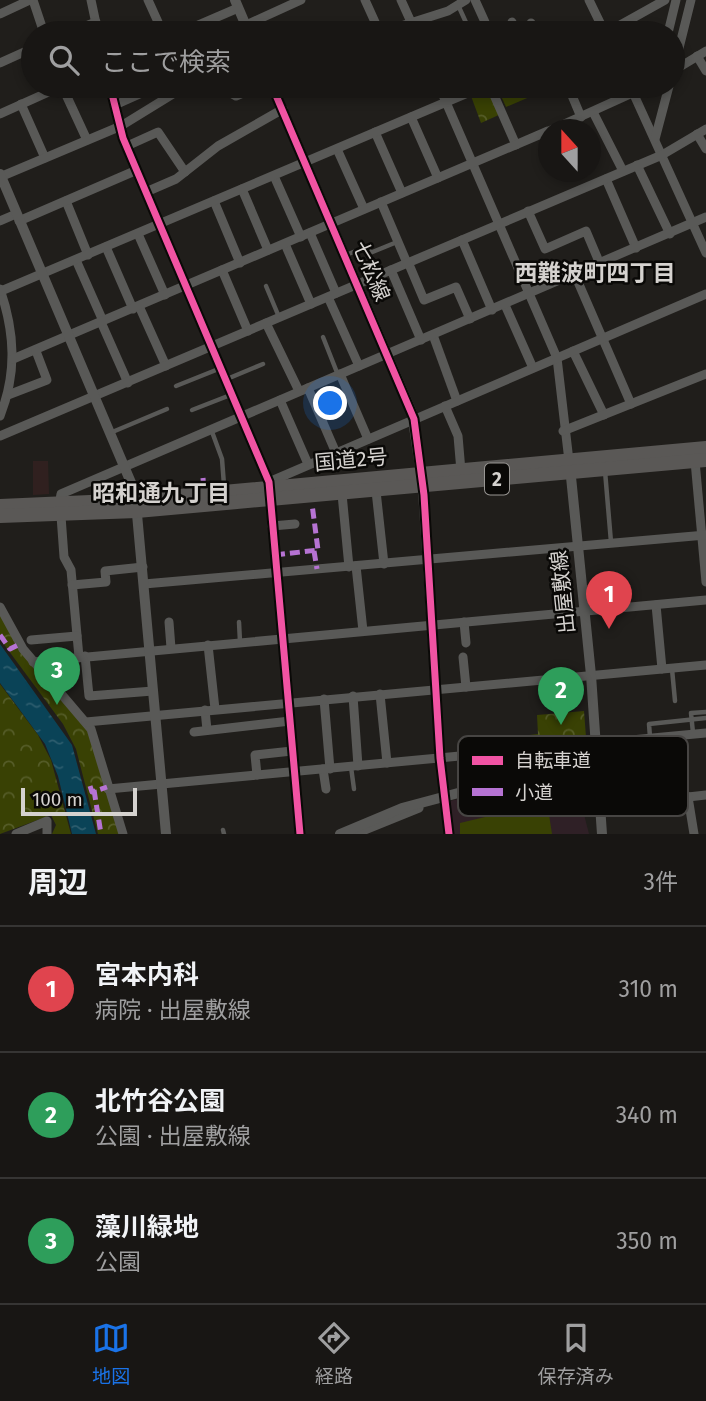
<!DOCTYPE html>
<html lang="ja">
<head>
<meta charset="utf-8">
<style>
  body { margin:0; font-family:"Fira Sans","Noto Sans JP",sans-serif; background:#252322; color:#f1f3f6 }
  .compass { position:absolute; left:538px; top:119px; width:63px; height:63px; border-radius:50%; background:#181614; box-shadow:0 4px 10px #0003; rotate:339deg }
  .scale { position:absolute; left:21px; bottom:18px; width:116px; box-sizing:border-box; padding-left:7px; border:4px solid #d5d2cf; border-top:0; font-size:19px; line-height:24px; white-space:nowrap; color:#d5d2cf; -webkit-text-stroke:5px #0a0907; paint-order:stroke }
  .you { position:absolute; left:331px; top:404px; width:24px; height:24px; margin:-18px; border:5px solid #fff; border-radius:50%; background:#1a73e8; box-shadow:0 0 0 10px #1a73e833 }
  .badge { display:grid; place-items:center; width:46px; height:46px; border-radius:50%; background:#1a73e8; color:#fff; font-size:23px; font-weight:700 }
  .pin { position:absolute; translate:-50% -58px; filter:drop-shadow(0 2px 4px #0008) }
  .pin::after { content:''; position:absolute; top:37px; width:24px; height:21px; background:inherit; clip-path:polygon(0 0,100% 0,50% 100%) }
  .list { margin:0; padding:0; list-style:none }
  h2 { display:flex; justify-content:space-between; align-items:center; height:91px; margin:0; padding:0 28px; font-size:30px }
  h2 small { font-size:23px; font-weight:400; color:#9f9fa0 }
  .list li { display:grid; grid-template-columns:46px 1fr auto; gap:21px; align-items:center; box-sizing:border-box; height:126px; padding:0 28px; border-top:2px solid #363534 }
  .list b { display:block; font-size:26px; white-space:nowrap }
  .list p { margin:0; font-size:23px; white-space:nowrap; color:#9f9fa0 }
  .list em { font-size:23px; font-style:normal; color:#9f9fa0 }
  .icon { flex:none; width:38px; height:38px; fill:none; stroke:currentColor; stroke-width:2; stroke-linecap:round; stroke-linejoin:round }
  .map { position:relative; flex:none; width:706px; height:834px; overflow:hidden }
  .search { position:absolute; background:#181614; box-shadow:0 4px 10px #0003; left:21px; right:21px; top:21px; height:77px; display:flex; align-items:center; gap:18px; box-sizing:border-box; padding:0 24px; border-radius:38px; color:#9f9fa0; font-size:26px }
  .sheet { height:469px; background:#181614 }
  nav { display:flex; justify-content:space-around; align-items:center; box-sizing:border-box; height:98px; border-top:2px solid #363534; background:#181614; font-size:19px; color:#9f9fa0 }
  nav a { display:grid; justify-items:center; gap:4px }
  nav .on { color:#1a73e8 }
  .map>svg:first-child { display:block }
</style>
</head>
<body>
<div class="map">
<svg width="706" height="834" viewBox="0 0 706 834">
  <defs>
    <pattern id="park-crowns" width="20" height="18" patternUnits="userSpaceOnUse" patternTransform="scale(1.75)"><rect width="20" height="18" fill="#394104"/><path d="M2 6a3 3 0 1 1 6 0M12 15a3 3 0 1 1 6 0" fill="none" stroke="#555c28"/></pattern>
    <pattern id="water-ripples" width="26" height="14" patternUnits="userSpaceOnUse" patternTransform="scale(1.75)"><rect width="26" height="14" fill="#0a4357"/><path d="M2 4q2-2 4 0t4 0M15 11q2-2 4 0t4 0" fill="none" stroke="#2d5d6e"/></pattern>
  </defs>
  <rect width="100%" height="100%" fill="#201e1b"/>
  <polygon fill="#30201f" points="48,461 49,494 33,495 33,461"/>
  <polygon fill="#2f2026" points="546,777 575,779 589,834 453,834 450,801"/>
  <g fill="url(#park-crowns)">
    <polygon points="489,89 501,114 481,123 471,96"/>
    <polygon points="0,612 89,732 120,834 98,834 76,749 63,724 0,639"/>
    <polygon points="0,684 38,735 51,760 71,834 52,834 56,825 51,815 0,834"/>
    <polygon points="584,711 586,737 583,740 522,746 521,736 538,734 537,715"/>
  </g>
  <g fill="#394104">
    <polygon points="545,86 546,90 506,107 497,87"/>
    <polygon points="547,802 552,834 460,834 460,823"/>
  </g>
  <polygon fill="url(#water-ripples)" points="0,644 72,745 96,834 72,834 58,776 45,744 0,683"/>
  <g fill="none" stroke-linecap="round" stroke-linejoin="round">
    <g stroke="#595957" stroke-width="4.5">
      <polyline points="458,5 469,29"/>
      <polyline points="346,255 368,246 370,253 397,242"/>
      <polyline points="266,286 279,317"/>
      <polyline points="323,337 338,375"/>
      <polyline points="227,379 263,364"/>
      <polyline points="176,386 221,368"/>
      <polyline points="192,410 233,394"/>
      <polyline points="211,429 222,459 224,485"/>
      <polyline points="110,433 167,409"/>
      <polyline points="605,471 611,542"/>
      <polyline points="239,622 240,642"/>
      <polyline points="672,669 675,701"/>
      <polyline points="693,733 691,713 706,712"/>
      <polyline points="650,737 649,724 706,718"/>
      <polyline points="351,767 354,789"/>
      <polyline points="223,830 224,834"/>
    </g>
    <g stroke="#595957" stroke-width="9">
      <polyline points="33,0 44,33"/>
      <polyline points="91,0 98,33"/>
      <polyline points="148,0 163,33"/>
      <polyline points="365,0 380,33"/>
      <polyline points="401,0 416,33"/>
      <polyline points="475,0 485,22"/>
      <polyline points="589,0 605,33"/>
      <polyline points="0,14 30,0"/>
      <polyline points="512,22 517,33"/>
      <polyline points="531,23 535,33"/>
      <polyline points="246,25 301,0"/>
      <polyline points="68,33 96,22"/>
      <polyline points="180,33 238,8"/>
      <polyline points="379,33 448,11 466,0"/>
      <polyline points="606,33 665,0"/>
      <polyline points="668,33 676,0"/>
      <polyline points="697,56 706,71"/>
      <polyline points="0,63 33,48"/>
      <polyline points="673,71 706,51"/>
      <polyline points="673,72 691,0"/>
      <polyline points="62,86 87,140"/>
      <polyline points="110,86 123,138 269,482 300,834"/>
      <polyline points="219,86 236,96 259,86"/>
      <polyline points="439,86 557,358 569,461"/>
      <polyline points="490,86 516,145"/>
      <polyline points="568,86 581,117"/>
      <polyline points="630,86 706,253"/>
      <polyline points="21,104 45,158"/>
      <polyline points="115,105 151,89 149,86"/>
      <polyline points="593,112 623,171"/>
      <polyline points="0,114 62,86"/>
      <polyline points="411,117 438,178"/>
      <polyline points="551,130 648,86"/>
      <polyline points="375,132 402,193"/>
      <polyline points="697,134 706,149"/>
      <polyline points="655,139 669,86"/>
      <polyline points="127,146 158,132 185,172"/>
      <polyline points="337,149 364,209"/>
      <polyline points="637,165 670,234"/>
      <polyline points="274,176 301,237"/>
      <polyline points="0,177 121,126 186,86"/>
      <polyline points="606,179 636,248"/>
      <polyline points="242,189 268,250"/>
      <polyline points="146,192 176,179 218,146 283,109"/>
      <polyline points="66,201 88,255"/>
      <polyline points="214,201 240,263"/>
      <polyline points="381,202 407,263"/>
      <polyline points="528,211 545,249 586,231 600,264"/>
      <polyline points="0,221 16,214"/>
      <polyline points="19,221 137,170"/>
      <polyline points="310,233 336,293"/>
      <polyline points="138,234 165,295"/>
      <polyline points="462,240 492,310"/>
      <polyline points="285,244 311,304"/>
      <polyline points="106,247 133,309"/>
      <polyline points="76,260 103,321"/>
      <polyline points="408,262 424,300 456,287 470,319"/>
      <polyline points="222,270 248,331"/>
      <polyline points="391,270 421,340"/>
      <polyline points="575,275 631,404"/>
      <path d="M0,289c15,44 17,84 0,127"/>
      <polyline points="1,291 484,86"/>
      <polyline points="328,297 359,366"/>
      <polyline points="505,305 533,368"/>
      <polyline points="139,306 166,366"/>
      <polyline points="101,322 128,383"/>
      <polyline points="266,323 299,391"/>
      <polyline points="433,335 457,401"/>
      <polyline points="573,351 604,415"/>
      <polyline points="13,359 548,131"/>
      <polyline points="340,374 368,439"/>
      <polyline points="308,388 336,453"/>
      <polyline points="8,395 47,380 36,351"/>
      <polyline points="280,400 308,464"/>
      <polyline points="445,406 458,436 461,471"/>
      <polyline points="563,431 706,374"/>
      <polyline points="0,436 662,155 706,129"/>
      <polyline points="695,461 706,582"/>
      <polyline points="269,482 706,294"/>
      <polyline points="422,483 440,758 449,834"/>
      <polyline points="376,491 384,564"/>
      <polyline points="342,494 349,567"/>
      <polyline points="59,505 61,494 706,217"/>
      <polyline points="61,516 64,557 71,570 79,657"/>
      <polyline points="272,526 295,524"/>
      <polyline points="356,566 363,631"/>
      <polyline points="144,584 706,535"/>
      <polyline points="72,585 106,582 105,571 143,567"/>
      <polyline points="656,605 662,669"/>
      <polyline points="0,607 23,649 91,729 123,834"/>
      <polyline points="169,622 171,648"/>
      <polyline points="464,622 466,643"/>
      <polyline points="31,640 77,636"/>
      <polyline points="208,645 215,709"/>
      <polyline points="85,656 89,696 153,691"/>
      <polyline points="463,657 466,687"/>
      <polyline points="33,662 706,600"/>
      <polyline points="380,694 387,763"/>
      <polyline points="353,696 358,766"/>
      <polyline points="324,699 330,769"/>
      <polyline points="205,710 207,730"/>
      <polyline points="86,722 706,665"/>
      <polyline points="194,732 290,721"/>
      <polyline points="323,769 326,789"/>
      <polyline points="257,775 255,755 292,751"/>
      <polyline points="108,789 706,733"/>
      <polyline points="16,834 47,821 47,834"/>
      <polyline points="355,834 419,808"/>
      <polyline points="694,834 688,797 706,795"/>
    </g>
    <g stroke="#595957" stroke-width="10">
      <polyline points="235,0 249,33"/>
      <polyline points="272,86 412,413 421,474"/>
      <polyline points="0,174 135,492 166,834"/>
      <polyline points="570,467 591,675 602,834"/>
      <polyline points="340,834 402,808 541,771 567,771 606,785 688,797"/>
    </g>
    <g stroke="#5a5856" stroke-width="14">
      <polyline points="0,506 135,500 706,448"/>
      <polyline points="0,516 137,511 706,460"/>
    </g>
    <g stroke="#b673d3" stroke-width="5" stroke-dasharray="10 5" stroke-linecap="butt">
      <polyline points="203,478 204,493"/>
      <polyline points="314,551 317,569"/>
      <polyline points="275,555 318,550 312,504"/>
      <polyline points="0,635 10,649 20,644"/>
      <polyline points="90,786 92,792 107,787"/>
      <polyline points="94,790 101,834"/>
    </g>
    <defs>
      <g id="cycleway">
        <polyline points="110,86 123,138 269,482 300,834"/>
        <polyline points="272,86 414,419 424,495 440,758 449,834"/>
      </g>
    </defs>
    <use href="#cycleway" stroke="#0a0907" stroke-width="11"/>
    <use href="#cycleway" stroke="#f153a3" stroke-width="7"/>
  </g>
  <g text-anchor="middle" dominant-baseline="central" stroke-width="5" stroke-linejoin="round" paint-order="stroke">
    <rect fill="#0a0907" stroke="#989693" stroke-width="2" x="485" y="463.5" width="24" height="31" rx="5"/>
    <g font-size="19" font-weight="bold" fill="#d5d2cf">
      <text x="497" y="479">2</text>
    </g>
    <g font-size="21" fill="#d5d2cf" stroke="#0a0907">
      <text transform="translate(371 271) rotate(67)">七松線</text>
      <text transform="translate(351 460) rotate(-5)">国道2号</text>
      <text transform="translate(563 592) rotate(-96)">出屋敷線</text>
    </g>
    <g font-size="23" font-weight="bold" fill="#d5d2cf" stroke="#0a0907">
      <text x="595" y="273">西難波町四丁目</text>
      <text x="161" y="493">昭和通九丁目</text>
    </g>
  </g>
  <rect x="458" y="736" width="230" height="80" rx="10" fill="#0a0907" stroke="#474543" stroke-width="2"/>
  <rect x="472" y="756" width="31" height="9" fill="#f153a3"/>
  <rect x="472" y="788" width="31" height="8" fill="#b673d3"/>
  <g font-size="19" fill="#d5d2cf">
    <text x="515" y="767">自転車道</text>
    <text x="515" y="799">小道</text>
  </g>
</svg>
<svg class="compass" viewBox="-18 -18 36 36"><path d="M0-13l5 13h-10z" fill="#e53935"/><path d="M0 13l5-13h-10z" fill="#9f9fa0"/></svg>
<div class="scale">100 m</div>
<div class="you"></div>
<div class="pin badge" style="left:609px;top:629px;background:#e0444e">1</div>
<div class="pin badge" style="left:561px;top:725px;background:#2e9e5b">2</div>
<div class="pin badge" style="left:57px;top:705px;background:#2e9e5b">3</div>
<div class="search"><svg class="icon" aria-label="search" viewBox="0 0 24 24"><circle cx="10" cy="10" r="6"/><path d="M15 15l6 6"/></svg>ここで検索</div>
</div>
<section class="sheet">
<h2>周辺<small>3件</small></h2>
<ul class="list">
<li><span class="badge" style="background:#e0444e">1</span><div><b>宮本内科</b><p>病院 · 出屋敷線</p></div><em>310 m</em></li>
<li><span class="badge" style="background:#2e9e5b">2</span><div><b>北竹谷公園</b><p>公園 · 出屋敷線</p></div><em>340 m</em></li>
<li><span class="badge" style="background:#2e9e5b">3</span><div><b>藻川緑地</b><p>公園</p></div><em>350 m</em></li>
</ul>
</section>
<nav>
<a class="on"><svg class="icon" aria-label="map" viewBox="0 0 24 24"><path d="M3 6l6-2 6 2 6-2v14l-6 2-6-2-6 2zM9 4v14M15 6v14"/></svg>地図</a>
<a><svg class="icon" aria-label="directions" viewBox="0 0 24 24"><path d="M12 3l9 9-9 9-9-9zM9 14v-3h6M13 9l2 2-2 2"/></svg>経路</a>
<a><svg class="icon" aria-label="saved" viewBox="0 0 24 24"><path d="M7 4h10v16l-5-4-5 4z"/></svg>保存済み</a>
</nav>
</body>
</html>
